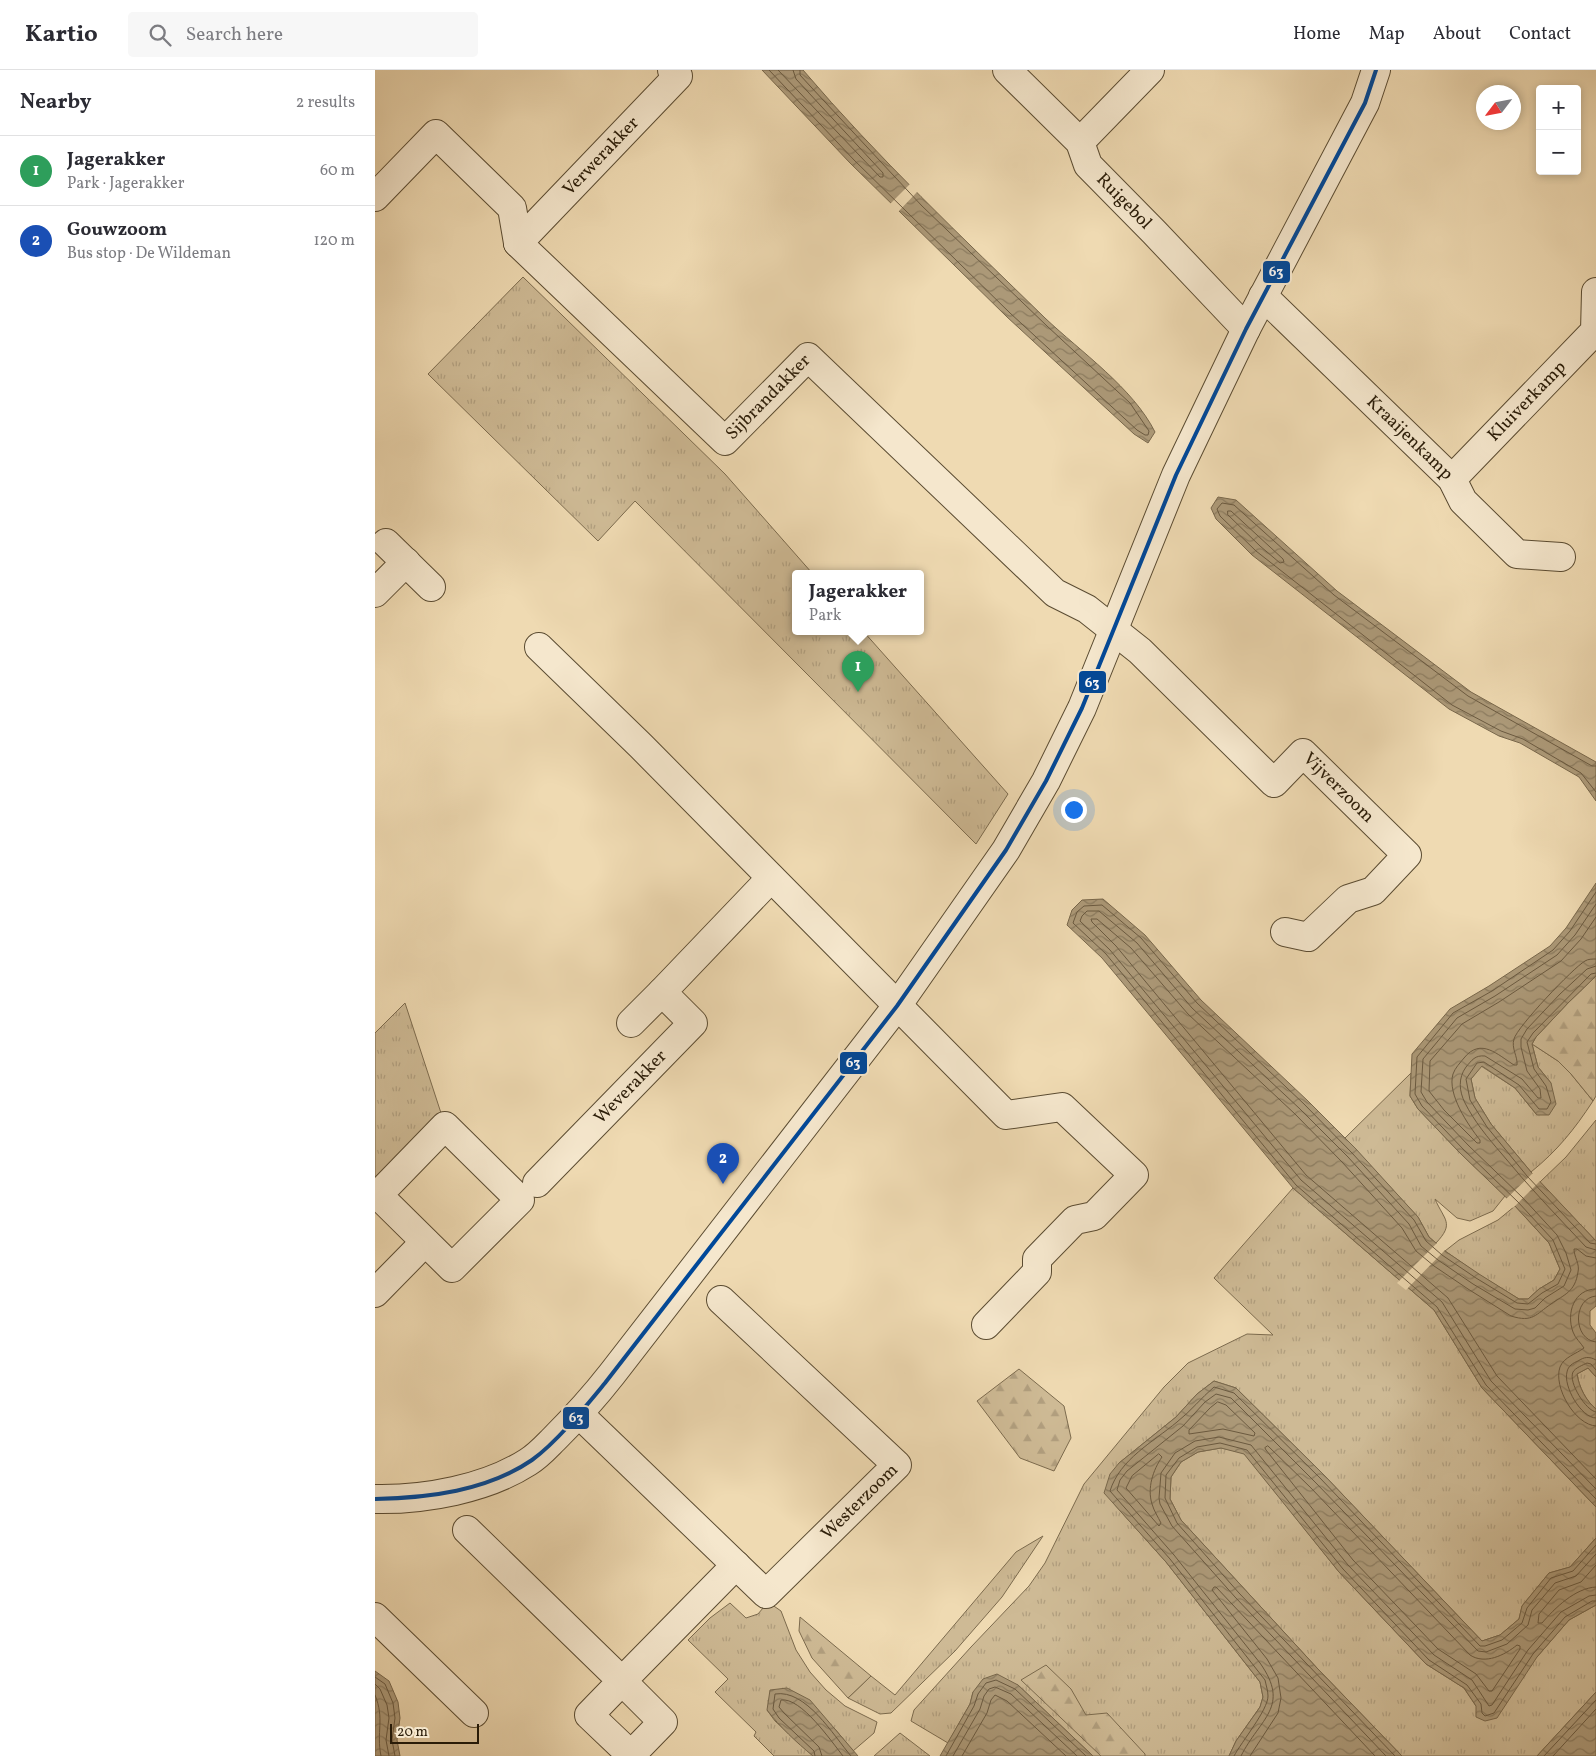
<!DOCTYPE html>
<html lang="en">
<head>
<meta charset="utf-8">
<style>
  body { margin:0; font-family:Vollkorn,serif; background:#f7f7f7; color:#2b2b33 }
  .controls { position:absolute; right:15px; top:15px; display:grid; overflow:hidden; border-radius:5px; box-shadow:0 2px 8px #0003 }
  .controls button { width:45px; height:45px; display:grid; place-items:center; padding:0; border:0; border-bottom:1px solid #e1e1e2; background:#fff; color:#2b2b33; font:25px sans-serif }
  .compass { position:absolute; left:1101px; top:15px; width:45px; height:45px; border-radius:50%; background:#fff; box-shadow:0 2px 8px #0003; rotate:238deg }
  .scale { position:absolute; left:15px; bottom:12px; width:89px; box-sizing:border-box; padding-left:5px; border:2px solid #2a1c08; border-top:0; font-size:14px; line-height:18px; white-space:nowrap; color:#2a1c08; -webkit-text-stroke:4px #f5e7cd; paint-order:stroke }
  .you { position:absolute; left:698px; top:739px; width:18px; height:18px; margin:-12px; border:4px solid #fff; border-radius:50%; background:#1a73e8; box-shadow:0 0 0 8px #1a73e833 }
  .badge { display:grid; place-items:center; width:32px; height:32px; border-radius:50%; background:#db2777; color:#fff; font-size:16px; font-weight:700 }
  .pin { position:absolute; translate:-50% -41px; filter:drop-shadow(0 1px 2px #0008) }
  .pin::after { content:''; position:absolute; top:26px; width:18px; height:15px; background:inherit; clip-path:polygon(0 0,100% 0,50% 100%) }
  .popup { position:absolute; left:417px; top:500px; width:132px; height:65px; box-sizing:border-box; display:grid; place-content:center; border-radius:5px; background:#fff; filter:drop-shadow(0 1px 4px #0005); font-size:16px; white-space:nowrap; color:#7c7c81 }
  .popup b { font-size:19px; color:#2b2b33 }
  .popup::after { content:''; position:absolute; left:50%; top:100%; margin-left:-10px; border:10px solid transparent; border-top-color:#fff }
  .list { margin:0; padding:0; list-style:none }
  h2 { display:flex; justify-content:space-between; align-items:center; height:65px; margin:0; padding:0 20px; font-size:21px }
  h2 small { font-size:16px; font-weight:400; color:#7c7c81 }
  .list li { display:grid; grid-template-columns:32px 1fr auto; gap:15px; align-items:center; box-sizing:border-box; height:70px; padding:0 20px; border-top:1px solid #e1e1e2 }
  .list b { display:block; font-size:19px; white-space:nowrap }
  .list p { margin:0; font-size:16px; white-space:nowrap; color:#7c7c81 }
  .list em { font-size:16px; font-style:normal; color:#7c7c81 }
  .icon { flex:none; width:28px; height:28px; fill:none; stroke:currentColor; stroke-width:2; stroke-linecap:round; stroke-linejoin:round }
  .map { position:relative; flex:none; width:1221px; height:1686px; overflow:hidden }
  header { display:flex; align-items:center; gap:30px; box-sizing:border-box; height:70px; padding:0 25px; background:#fff; border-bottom:1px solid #e1e1e2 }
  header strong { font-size:24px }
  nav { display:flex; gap:28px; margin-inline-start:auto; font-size:18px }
  .search { width:350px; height:45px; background:#f7f7f7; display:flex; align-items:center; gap:12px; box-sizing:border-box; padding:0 18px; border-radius:5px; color:#7c7c81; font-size:19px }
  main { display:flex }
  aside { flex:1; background:#fff }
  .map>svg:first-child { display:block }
</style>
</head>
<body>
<header>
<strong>Kartio</strong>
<div class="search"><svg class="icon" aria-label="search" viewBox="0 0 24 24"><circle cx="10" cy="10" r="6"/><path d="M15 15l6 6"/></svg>Search here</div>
<nav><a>Home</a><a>Map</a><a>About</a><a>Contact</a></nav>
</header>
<main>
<aside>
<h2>Nearby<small>2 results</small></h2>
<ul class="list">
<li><span class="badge" style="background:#2e9e5b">1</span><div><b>Jagerakker</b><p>Park · Jagerakker</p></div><em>60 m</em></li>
<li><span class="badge" style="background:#1a4fb4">2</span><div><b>Gouwzoom</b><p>Bus stop · De Wildeman</p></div><em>120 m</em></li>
</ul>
</aside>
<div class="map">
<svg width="1221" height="1686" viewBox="0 0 1221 1686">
  <defs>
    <pattern id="grass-tufts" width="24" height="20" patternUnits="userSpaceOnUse" patternTransform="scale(1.25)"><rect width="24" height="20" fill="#ceba95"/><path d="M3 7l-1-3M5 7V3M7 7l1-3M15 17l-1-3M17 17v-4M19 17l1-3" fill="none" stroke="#b19f7f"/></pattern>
    <pattern id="forest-firs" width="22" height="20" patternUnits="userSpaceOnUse" patternTransform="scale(1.25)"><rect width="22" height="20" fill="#ceba95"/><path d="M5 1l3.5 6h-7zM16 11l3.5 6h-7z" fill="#b19f7f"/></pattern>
    <pattern id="water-waves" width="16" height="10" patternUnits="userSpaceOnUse" patternTransform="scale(1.25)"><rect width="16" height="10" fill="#ac9978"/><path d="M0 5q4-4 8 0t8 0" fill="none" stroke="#8c7c60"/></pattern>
  </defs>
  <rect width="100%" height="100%" fill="#efdab2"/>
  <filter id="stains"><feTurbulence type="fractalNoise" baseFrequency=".004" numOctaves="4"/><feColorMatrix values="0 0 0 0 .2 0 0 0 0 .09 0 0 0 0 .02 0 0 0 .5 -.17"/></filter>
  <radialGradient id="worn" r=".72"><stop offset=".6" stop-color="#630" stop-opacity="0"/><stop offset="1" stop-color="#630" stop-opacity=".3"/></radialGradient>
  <g fill="url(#grass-tufts)" stroke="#7c6b4e">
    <polygon points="148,207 350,404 437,503 420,503 420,561 488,561 633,724 601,774 260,431 223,471 53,304"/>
    <polygon points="30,933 66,1043 0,1109 0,963"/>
    <path d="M1157,974l26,17 13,13 22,27c-19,29 -36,50 -62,71l-40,-48 -16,-26 -4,-19 10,-13 34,22 21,26 15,-31 -13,-16z"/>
    <path d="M1036,1003l-1,23 8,13 42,44 45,43 -12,15 -23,10 -13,-3 -22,-19c9,21 20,24 1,44l-7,-6 -11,-20 -73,-79z"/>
    <polygon points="1221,1050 1221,1171 1165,1112 1191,1087"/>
    <polygon points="918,1118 1059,1240 1107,1318 1221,1437 1221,1468 1195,1497 1174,1503 1147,1536 1144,1549 1125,1565 1107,1571 949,1405 861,1318 839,1311 822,1324 801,1347 744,1393 740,1435 791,1492 885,1612 888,1627 885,1637 861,1671 854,1686 718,1686 643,1615 598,1622 595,1634 573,1673 536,1651 539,1640 596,1577 654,1516 670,1493 709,1414 789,1317 813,1293 872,1264 898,1265 839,1208"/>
    <polygon points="1140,1136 1174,1173 1185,1199 1179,1210 1164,1219 1153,1229 1144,1229 1103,1204 1070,1181 1084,1170 1123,1150"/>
    <path d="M1213,1298l8,9v32c-10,-8 -17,-22 -19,-35z"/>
    <polygon points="846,1378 869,1383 964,1502 1051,1594 1089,1618 1101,1636 1162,1587 1194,1550 1221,1535 1221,1622 1162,1686 1027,1686 942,1598 806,1450 795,1429 796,1407 806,1392 823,1382"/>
    <polygon points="668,1466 627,1527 580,1581 516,1643 505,1644 473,1628 496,1606 520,1625 641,1482"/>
    <polygon points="393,1532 406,1541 421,1580 435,1602 451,1620 470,1636 502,1652 499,1663 478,1681 460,1659 392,1640 400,1651 438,1686 399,1686 379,1666 381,1662 340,1622 353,1609 313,1570 335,1548 355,1533 371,1548 383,1544"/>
    <polygon points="525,1663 555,1686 499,1686"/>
  </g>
  <g fill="url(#forest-firs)" stroke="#7c6b4e">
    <polygon points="1221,906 1221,1026 1218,1031 1196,1004 1183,991 1157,974 1161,967 1193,933"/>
    <polygon points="644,1299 689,1336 696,1368 679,1401 645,1388 602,1331"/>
    <polygon points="425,1547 496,1606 473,1628 437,1588 424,1561"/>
    <polygon points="671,1595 696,1619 711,1645 732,1643 770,1684 770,1686 726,1686 646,1610"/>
  </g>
  <g fill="url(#water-waves)" stroke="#78674b">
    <path d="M387,0h41c75,88 159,167 242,248 36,34 88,70 110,114l-7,11 -14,-9 -127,-117 -157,-154z"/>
    <polygon points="843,427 861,430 962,521 1096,622 1221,692 1221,731 1204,707 1145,673 1124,666 1074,639 877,485 841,449 836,438"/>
    <path d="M1221,813v93l-28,27 -32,34 -4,7 6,23 13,16 4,17 1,4 -7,11h-12l-22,-27 -33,-22 -11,13 4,19 16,26 40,48 65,69v65l-6,5v14l6,8v44l-8,-9 -11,6c2,13 9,27 19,35v98l-114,-119 -48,-78 -141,-122 -191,-230 -35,-33 5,-15 10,-10 21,-1 42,36 56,65 107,101 48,48 62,68 11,20 16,14 34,23 40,25h9l11,-10 15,-9 6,-11 -11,-26 -34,-37 -55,-53 -42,-44 -8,-13 2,-42 38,-45 39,-23 61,-40 16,-18z"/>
    <polygon points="839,1311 861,1318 949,1405 1107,1571 1125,1565 1144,1549 1147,1536 1174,1503 1195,1497 1221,1468 1221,1535 1194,1550 1162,1587 1122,1648 1110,1651 1101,1647 1101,1636 1089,1618 1051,1594 964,1502 869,1384 846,1378 823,1382 806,1392 796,1407 795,1429 806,1450 942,1598 1027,1686 854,1686 861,1671 885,1637 888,1627 885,1612 791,1492 729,1423 735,1404 744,1393 801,1347 822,1324"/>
    <polygon points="0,1601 14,1611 23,1632 25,1648 22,1670 25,1686 0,1686"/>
    <polygon points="622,1604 643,1615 718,1686 565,1686 595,1634 598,1622 608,1609"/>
    <path d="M412,1618l23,12 48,56h-45c-17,-14 -33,-29 -46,-46l3,-20z"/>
    <polygon points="1221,1622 1221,1686 1162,1686"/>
  </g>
  <g fill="#efdab2">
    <polygon points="536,113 543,121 522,143 514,135"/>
    <polygon points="1159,1102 1166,1110 1138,1138 1130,1130"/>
    <polygon points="1063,1172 1071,1179 1031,1220 1022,1213"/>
  </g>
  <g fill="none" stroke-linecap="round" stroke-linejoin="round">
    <g stroke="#6b5a40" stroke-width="1">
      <polyline points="394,0 479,90 635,243 762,360 770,365 773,365 774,361 755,333 672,256 547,136 436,17 425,5 425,0"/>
      <polyline points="403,0 505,107 508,107 508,103 421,9 418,0"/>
      <polygon points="853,441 856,441 908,489 909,492 905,493 885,476 853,445"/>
      <polyline points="1221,696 1217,696 1093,626 959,525 859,435 847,433 842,439 845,446 881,481 1077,635 1126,661 1148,669 1206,703 1221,722"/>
      <polyline points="1221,822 1195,861 1178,880 1117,921 1078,943 1042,987 1040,1024 1047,1036 1088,1079 1143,1132 1178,1170 1190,1199 1183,1214 1167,1223 1153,1234 1142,1233 1101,1208 1067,1185 1051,1171 1039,1150 977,1083 929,1034 822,933 766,868 727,835 709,836 702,842 698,853 731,884 921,1115 1062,1237 1111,1315 1221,1429"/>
      <polyline points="1221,834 1200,865 1182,885 1120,926 1082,948 1048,989 1046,1022 1052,1032 1093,1075 1148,1128 1182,1165 1191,1183 1196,1200 1189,1216 1170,1228 1160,1238 1153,1240 1140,1239 1098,1214 1063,1190 1046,1176 1034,1154 973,1087 925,1039 817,938 762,873 724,841 712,841 707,846 705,851 735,880 926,1110 1067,1232 1116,1311 1221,1419"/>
      <path d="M1221,847l-15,22 -20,22 -62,41 -37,22 -32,37 -1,30 15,19 33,33h3v-3c-12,-15 -33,-46 -27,-66 2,-6 7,-11 11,-16 17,-21 34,-3 50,7h3c1,-8 -6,-17 -3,-26 3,-12 59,-71 71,-78 3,-2 7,-2 11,-2"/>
      <path d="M1221,896l-9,3 -27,25 -33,35 -6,10v8l6,24 13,18 1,9h-3l-16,-19 -37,-23c-10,-1 -13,4 -19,11 -8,11 -7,24 -1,36 9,18 23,35 36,50 27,33 56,63 85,94l10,3"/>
      <polyline points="1221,903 1216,904 1158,963 1152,972 1159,999 1171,1016 1176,1032 1172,1039 1164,1039 1144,1015 1109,992 1102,993 1091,1009 1095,1030 1112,1057 1152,1106 1215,1173 1221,1174"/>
      <path d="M1221,1188l-10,-2 -9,-7h-3c0,8 6,15 4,23 -3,20 -13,22 -27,32 -15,10 -18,19 -40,12l-43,-27 -34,-23 -18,-15 -14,-23 -60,-66 -47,-48 -107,-100 -57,-66 -34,-29h-6l1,3 24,24 190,229 142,123 49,78 99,103"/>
      <path d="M1221,1219c-22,0 -30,24 -23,43 2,6 8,11 11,16 -8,6 -20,9 -24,19 -7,20 15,58 36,59"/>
      <path d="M1221,1226c-24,2 -23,44 0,46"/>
      <path d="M1221,1290c-7,-4 -12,-3 -18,1 -5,2 -10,5 -11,11 -4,14 14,46 29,46"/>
      <path d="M1221,1300l-5,-6 -4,-1c-4,2 -12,5 -14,9 -5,10 13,39 23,40"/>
      <polygon points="843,1332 851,1335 880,1363 879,1366 848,1359 814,1364 814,1360 835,1338"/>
      <path d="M893,1376l43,42 159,167c15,10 35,0 47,-10l3,1v3l-28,42h-3l-13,-17 -38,-25 -85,-89 -87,-110 -1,-2z"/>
      <path d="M784,1384l3,3c-9,13 -15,31 -10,47 2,7 6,13 9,19l-2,3 -33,-38 6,-12z"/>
      <path d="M1221,1495l-15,17 -22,8 -20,24 -1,9h4c13,-15 33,-35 54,-36"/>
      <polyline points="0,1607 10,1614 18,1633 20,1648 17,1670 20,1686"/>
      <polyline points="0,1614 5,1619 12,1635 14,1648 11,1670 14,1686"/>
      <path d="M0,1625c10,24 1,37 6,61"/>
      <path d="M440,1686l-1,-5 -35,-33 -6,-9 2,-15c31,-5 58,41 76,62"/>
      <path d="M447,1686l-3,-9 -35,-34 -5,-6 2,-7c20,-3 50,41 62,56"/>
      <polyline points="571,1686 599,1636 603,1624 611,1613 621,1610 640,1619 711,1686"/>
      <polyline points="578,1686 605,1639 609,1626 614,1619 620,1617 636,1624 702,1686"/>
      <polyline points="587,1686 612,1643 616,1630 620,1625 632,1631 691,1686"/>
      <path d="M859,1686c8,-15 34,-46 34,-60 0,-5 -2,-11 -3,-16l-95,-121 -60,-68c10,-32 43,-49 67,-69 14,-11 24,-24 37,-35l20,6 86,85 160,168h5l17,-6 20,-17 5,-15 24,-30 22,-7 23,-26"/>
      <path d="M866,1686c19,-38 50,-49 19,-93l-86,-108 -57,-65 3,-10 7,-9 56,-45 22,-24 11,-8 15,4 85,85 162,168 8,1 21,-8 21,-19 4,-15 23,-27 21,-7 20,-22"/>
      <polyline points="875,1686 903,1643 906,1628 903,1608 892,1589 837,1520 839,1517 841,1517 1000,1686"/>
      <polyline points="1011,1686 860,1527 797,1456 785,1434 784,1428 786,1403 800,1383 820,1371 844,1367 876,1375 973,1495 1059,1585 1097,1610 1114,1636 1117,1635 1153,1580 1186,1542 1214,1526 1221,1525"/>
      <polyline points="1020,1686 864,1523 802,1453 790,1428 791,1405 804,1388 822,1377 845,1373 872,1380 968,1499 1054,1590 1092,1615 1106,1634 1107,1643 1110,1646 1119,1643 1158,1584 1190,1547 1217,1531 1221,1531"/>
      <polyline points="1169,1686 1221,1630"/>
      <polyline points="1178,1686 1221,1639"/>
    </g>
    <defs>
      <g id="minor">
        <path id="s1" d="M632,0l73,72 8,23 66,67 92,97"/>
        <polyline points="705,72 775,0"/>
        <polyline points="0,127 61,64 137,138 143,173"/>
        <path id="s2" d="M143,173l207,198 83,-84 247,236 32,16 53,42 134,132 29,-30 104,102 -34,36 -25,8 -40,38 -23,-5"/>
        <path id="s3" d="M143,173l160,-167 -6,-6"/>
        <path id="s4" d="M888,226l189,183 11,22 54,53 44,3"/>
        <path id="s5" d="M1077,409l143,-148 1,-39"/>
        <polyline points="11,473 56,517"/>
        <polyline points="0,523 31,492"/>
        <polyline points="164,577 266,676 631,1045 687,1037 759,1105 719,1146 700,1150 662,1189 662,1202 611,1255"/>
        <polyline points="256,953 287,922"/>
        <polygon points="70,1056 145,1130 77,1198 3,1125"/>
        <path id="s6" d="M162,1113l156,-160 -31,-31 109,-114"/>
        <polyline points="0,1223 50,1172"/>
        <path id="s7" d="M204,1344l187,180 131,-129 -176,-165"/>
        <path d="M0,1429c50,1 111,-10 153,-37 10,-6 18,-15 26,-23 21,-21 40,-42 58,-65l285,-368 109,-156 40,-69 36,-73 94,-233 70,-146 119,-226 11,-33"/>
        <polyline points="92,1460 247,1611 214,1645 256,1685"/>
        <polyline points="0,1547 99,1643"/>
        <polyline points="255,1686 288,1652 247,1611 361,1495"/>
      </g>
    </defs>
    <use href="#minor" stroke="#5b4c32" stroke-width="30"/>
    <use href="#minor" stroke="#f5e7cd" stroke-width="28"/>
    <defs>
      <path id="bus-1" d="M0,1429c53,-1 112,-8 157,-39 25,-18 54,-54 73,-77l292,-377 109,-156 40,-69 36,-73 94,-233 70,-146 119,-226 11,-33"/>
    </defs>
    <use href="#bus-1" stroke="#f5e7cd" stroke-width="8"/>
    <use href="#bus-1" stroke="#004899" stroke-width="4"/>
  </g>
  <g text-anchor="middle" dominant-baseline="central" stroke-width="4" stroke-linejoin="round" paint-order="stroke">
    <g font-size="18" fill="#2a1c08" stroke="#f5e7cd">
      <text stroke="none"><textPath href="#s3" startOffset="120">Verwerakker</textPath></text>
      <text stroke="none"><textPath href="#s1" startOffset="178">Ruigebol</textPath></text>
      <text stroke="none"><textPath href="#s2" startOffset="348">Sijbrandakker</textPath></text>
      <text stroke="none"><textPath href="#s5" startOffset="108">Kluiverkamp</textPath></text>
      <text stroke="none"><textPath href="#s4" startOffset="204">Kraaijenkamp</textPath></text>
      <text stroke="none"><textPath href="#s2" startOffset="1129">Vijverzoom</textPath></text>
      <text stroke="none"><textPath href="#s6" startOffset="134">Weverakker</textPath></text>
      <text stroke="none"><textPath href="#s7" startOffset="391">Westerzoom</textPath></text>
    </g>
  </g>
  <g stroke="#f5e7cd" stroke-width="2">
    <rect x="887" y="190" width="29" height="24" rx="5" fill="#004899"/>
    <rect x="703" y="600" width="29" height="24" rx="5" fill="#004899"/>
    <rect x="464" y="981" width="29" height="24" rx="5" fill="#004899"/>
    <rect x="187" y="1336" width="28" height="24" rx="5" fill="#004899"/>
  </g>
  <g font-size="14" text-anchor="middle" font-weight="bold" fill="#fff">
    <text x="901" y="206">63</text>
    <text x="717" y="617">63</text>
    <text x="478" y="997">63</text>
    <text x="201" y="1352">63</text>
  </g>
  <rect width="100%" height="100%" filter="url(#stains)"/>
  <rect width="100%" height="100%" fill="url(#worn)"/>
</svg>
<div class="controls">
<button>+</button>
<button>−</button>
</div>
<svg class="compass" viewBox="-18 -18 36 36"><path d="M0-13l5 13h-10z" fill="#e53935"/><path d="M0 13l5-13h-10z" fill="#7c7c81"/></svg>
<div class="scale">20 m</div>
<div class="you"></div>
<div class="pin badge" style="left:483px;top:622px;background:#2e9e5b">1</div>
<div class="popup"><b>Jagerakker</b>Park</div>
<div class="pin badge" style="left:348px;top:1114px;background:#1a4fb4">2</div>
</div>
</main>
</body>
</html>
